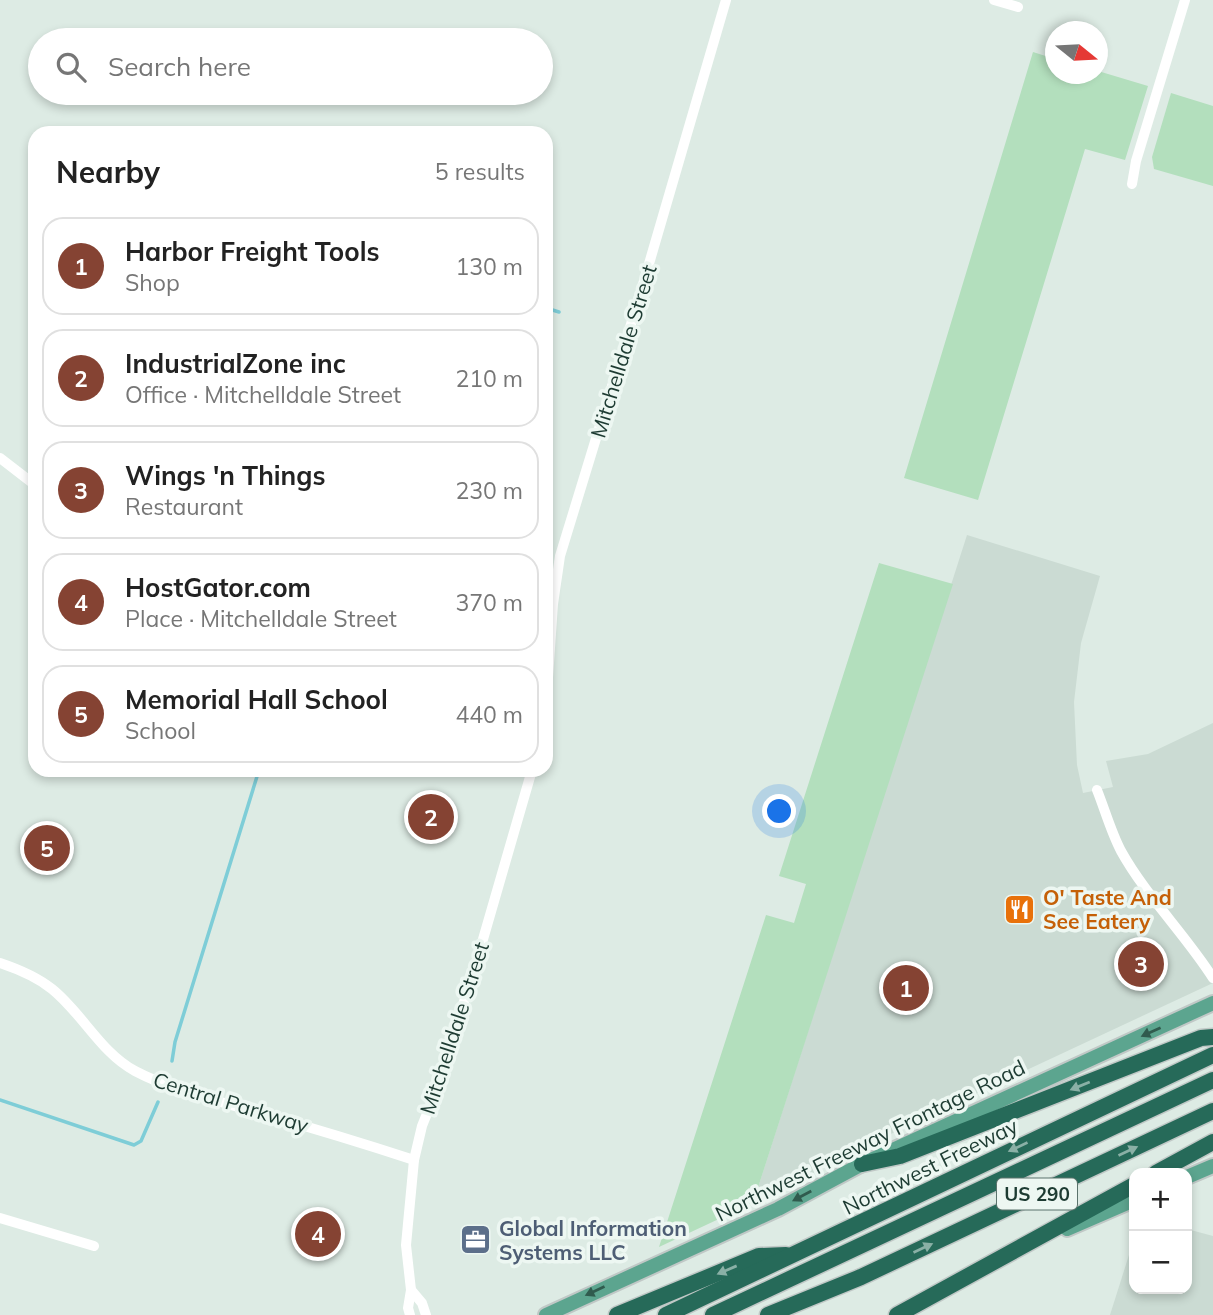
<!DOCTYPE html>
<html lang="en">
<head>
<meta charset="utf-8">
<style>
  body { margin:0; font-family:Mulish,sans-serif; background:#f6f6f6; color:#222 }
  .controls { position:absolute; right:21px; bottom:21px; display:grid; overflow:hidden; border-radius:14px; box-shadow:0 4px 10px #0003 }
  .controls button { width:63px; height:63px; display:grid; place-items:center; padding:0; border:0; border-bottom:2px solid #e0e0e0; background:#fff; color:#222; font:35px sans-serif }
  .compass { position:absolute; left:1045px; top:21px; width:63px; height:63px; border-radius:50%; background:#fff; box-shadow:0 4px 10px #0003; rotate:108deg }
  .you { position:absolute; left:780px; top:812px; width:24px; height:24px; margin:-18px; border:5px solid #fff; border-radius:50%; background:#1a73e8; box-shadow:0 0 0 10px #1a73e833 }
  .badge { display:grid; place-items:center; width:46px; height:46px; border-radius:50%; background:#854333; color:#fff; font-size:23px; font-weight:700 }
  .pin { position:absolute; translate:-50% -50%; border:4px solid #fff; box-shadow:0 2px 7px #0006 }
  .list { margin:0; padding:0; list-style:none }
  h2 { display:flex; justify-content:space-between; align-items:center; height:91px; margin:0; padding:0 28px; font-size:30px }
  h2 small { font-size:23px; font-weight:400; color:#767676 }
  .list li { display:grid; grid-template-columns:46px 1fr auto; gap:21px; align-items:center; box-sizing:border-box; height:98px; margin:0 14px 14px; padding:0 14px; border:2px solid #e0e0e0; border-radius:21px }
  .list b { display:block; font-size:26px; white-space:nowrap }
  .list p { margin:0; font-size:23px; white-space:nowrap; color:#767676 }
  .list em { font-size:23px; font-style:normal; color:#767676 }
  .icon { flex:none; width:38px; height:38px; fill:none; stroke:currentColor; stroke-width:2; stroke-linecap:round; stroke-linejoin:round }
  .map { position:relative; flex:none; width:1213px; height:1315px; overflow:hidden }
  .search { position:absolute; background:#fff; box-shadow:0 4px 10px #0003; left:28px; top:28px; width:525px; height:77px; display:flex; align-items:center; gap:18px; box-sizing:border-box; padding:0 24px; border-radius:38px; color:#767676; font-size:26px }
  .panel { position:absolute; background:#fff; box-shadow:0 4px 10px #0003; left:28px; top:126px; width:525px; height:651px; border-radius:21px }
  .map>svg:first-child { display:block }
</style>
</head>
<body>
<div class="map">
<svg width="1213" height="1315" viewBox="0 0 1213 1315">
  <rect width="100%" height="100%" fill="#ddebe4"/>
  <g fill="#cbdbd3">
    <polygon points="967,535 1100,576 1081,643 1074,702 1077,765 1083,793 1113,787 1106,761 1148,754 1213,723 1213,983 915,1122 753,1203"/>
    <polygon points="1187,1229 1213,1236 1213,1315 1110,1315 1134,1239 1134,1289 1187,1289"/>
  </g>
  <g fill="#b3dfbd">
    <polygon points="1033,52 1055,59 1056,74 1098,74 1098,71 1148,86 1125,160 1085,149 978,500 904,478"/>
    <polygon points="1171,93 1213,106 1213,186 1154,169 1152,157"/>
    <polygon points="879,563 953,584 753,1203 659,1247 766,915 794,923 806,884 779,876"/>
  </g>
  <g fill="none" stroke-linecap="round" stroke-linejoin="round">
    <g stroke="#7ecdd7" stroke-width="3.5">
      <polyline points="546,308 559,312"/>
      <polyline points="172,1061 175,1042 259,770"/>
      <polyline points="0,1100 134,1145 141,1141 158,1102"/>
    </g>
    <defs>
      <g id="major">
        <polyline points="1187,1177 1213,1166"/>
        <polyline points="1067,1229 1134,1200"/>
        <polyline points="546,1315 778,1209 862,1164 1213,1003"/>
      </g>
      <g id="highway">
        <polyline points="862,1164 900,1156 1201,1038 1213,1037"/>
        <polyline points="1156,1173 1213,1142"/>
        <polyline points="617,1315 759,1256 786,1255"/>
        <polyline points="666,1315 1213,1055"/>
        <polyline points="713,1315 1213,1080"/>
        <polyline points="768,1315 861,1277 1213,1111"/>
        <polyline points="897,1315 1134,1185"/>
      </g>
    </defs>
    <use href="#major" stroke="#c0c8c6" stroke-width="18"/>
    <use href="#highway" stroke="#c0c8c6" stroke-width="19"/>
    <g stroke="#fff" stroke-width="10">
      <polyline points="994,0 1018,7"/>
      <polyline points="1132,184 1136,161 1185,0"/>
      <polyline points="0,458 35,485"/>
      <polyline points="546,707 553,604 560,556 639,298 726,0"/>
      <path d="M1097,790c8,20 14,42 24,61 25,45 64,83 92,127"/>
      <path d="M0,963c18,6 37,14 52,26 30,24 49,64 83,82 38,20 81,29 121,41 53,15 106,31 158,48"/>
      <polyline points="0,1218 94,1246"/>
      <polyline points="411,1290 422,1303 426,1315"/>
      <polyline points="410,1315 408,1308 411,1290 406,1245 414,1160 422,1126 434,1096 475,967 532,770"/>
    </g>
    <use href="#major" stroke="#5ca58f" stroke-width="14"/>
    <use href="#highway" stroke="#266a59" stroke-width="16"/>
  </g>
  <defs><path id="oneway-solid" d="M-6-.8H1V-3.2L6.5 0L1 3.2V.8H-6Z" transform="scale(1.75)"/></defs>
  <g fill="#305b4e">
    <use href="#oneway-solid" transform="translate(1151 1032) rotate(156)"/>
    <use href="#oneway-solid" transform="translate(802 1196) rotate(152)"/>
    <use href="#oneway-solid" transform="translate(595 1291) rotate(155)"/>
  </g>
  <g fill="#8ab0a6">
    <use href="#oneway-solid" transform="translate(1080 1086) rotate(158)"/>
    <use href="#oneway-solid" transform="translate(1018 1147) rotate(155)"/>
    <use href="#oneway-solid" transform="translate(1128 1151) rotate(-25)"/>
    <use href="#oneway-solid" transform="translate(923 1248) rotate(-25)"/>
    <use href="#oneway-solid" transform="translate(727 1270) rotate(157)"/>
  </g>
  <defs>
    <symbol id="restaurant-square" viewBox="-11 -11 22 22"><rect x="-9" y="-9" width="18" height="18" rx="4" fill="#e8710a" stroke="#edf7f2"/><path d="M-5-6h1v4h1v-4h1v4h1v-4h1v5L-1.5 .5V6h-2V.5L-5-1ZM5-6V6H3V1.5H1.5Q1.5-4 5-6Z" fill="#fff"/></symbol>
    <symbol id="office-square" viewBox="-11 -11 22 22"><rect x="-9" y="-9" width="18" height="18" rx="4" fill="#5c6f8a" stroke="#edf7f2"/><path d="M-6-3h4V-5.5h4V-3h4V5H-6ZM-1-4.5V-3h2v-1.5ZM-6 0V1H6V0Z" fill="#fff"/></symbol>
  </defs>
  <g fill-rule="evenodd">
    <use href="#restaurant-square" x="1002" y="892" width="35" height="35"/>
    <use href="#office-square" x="458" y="1222" width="35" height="35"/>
  </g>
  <g text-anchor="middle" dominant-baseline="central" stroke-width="7" stroke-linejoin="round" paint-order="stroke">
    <rect fill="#edf7f2" stroke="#5b736c" stroke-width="2" x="997" y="1178.5" width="80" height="31" rx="5"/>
    <g font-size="19" font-weight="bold" fill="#1d3b32">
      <text x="1037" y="1194">US 290</text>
    </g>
    <g font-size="21" fill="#1d3b32" stroke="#edf7f2">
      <text transform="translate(623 351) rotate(-73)">Mitchelldale Street</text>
      <text transform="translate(454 1028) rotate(-72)">Mitchelldale Street</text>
      <text transform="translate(231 1102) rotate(17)">Central Parkway</text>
      <text transform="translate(870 1140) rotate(-26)">Northwest Freeway Frontage Road</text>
      <text transform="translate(930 1166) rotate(-26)">Northwest Freeway</text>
    </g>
    <g font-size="21" font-weight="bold" fill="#c56008" stroke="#edf7f2" text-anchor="start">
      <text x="1043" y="897">O' Taste And<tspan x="1043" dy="24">See Eatery</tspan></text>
    </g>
    <g font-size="21" font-weight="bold" fill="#4e5e75" stroke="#edf7f2" text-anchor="start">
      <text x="499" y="1228">Global Information<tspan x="499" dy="24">Systems LLC</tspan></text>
    </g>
  </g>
</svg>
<div class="controls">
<button>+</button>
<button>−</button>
</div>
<svg class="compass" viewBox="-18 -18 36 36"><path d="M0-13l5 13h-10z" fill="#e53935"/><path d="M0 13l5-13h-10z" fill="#767676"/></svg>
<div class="you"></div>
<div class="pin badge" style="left:906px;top:988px">1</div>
<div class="pin badge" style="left:431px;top:817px">2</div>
<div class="pin badge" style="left:1141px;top:964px">3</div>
<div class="pin badge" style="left:318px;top:1234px">4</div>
<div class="pin badge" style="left:47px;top:848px">5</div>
<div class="search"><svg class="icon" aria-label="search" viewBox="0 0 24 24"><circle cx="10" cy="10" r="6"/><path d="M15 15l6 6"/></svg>Search here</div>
<section class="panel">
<h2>Nearby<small>5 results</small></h2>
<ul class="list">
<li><span class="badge">1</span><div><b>Harbor Freight Tools</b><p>Shop</p></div><em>130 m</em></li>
<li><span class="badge">2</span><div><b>IndustrialZone inc</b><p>Office · Mitchelldale Street</p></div><em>210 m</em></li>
<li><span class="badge">3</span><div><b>Wings 'n Things</b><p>Restaurant</p></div><em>230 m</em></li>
<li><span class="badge">4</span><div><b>HostGator.com</b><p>Place · Mitchelldale Street</p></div><em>370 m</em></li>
<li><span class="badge">5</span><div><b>Memorial Hall School</b><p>School</p></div><em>440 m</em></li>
</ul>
</section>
</div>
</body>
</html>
